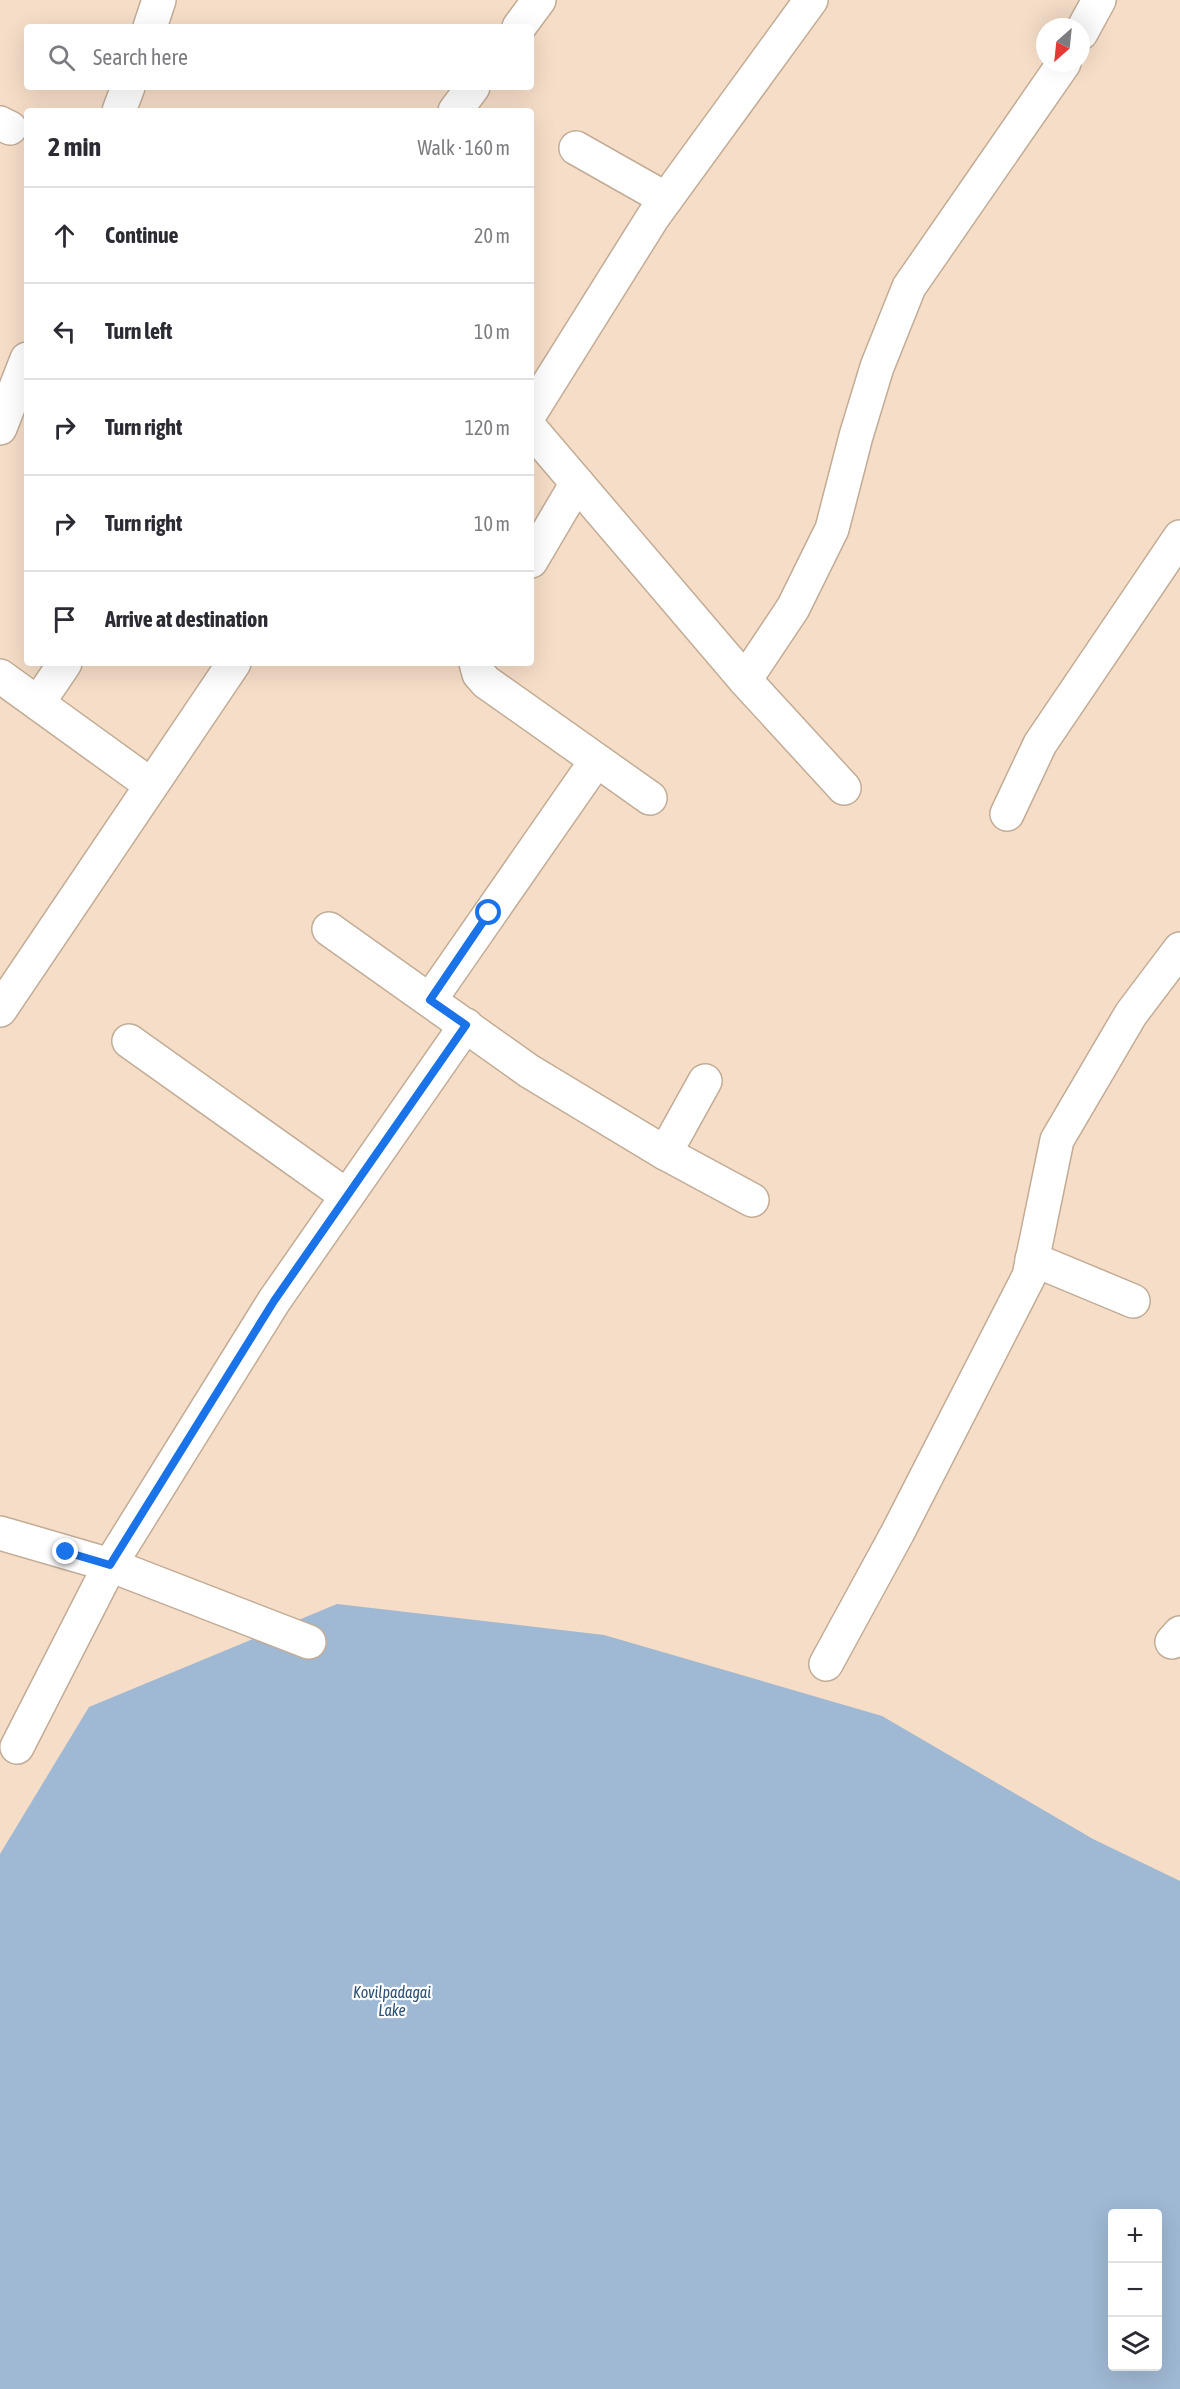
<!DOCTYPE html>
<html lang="en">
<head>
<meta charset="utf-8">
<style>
  body { margin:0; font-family:"Asap Condensed",sans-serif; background:#f7f7f7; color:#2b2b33 }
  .controls { position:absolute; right:18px; bottom:18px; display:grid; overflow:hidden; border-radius:6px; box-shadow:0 6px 24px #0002 }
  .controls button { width:54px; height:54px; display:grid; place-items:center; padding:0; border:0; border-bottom:2px solid #e1e1e2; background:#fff; color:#2b2b33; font:30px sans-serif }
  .compass { position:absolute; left:1036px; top:18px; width:54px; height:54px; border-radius:50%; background:#fff; box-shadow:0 6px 24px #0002; rotate:207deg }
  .stop { position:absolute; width:18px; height:18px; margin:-14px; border:4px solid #1a73e8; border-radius:50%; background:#fff }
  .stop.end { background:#1a73e8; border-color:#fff; box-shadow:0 2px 6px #0008 }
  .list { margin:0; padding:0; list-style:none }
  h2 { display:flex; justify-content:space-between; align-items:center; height:78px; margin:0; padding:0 24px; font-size:26px }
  h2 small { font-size:20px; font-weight:400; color:#7c7c81 }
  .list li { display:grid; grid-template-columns:39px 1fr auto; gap:18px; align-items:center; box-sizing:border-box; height:96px; padding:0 24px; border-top:2px solid #e1e1e2 }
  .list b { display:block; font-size:22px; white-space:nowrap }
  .list em { font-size:20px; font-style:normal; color:#7c7c81 }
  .icon { flex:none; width:33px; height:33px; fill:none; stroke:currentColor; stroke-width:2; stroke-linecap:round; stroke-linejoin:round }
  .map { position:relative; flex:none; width:1180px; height:2389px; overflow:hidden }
  .search { position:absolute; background:#fff; box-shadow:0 6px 24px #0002; left:24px; top:24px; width:510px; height:66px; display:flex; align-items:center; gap:15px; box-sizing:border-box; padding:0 21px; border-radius:6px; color:#7c7c81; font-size:22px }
  .panel { position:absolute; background:#fff; box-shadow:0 6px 24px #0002; left:24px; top:108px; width:510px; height:558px; border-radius:6px }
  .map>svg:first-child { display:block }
</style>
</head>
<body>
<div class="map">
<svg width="1180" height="2389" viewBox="0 0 1180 2389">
  <rect width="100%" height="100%" fill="#f5ddc7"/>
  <path fill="#9fb8d3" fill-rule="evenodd" d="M337,1604l267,31 278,81 211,123 87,42v508h-1180v-535l89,-147zM1112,2214h46v152h-46z"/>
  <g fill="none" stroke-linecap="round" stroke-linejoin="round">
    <defs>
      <g id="street">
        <polyline points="150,27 159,0"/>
        <polyline points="519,27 539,0"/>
        <polyline points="1081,33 1099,0"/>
        <polyline points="119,111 128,87"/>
        <polyline points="455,111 473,87"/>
        <polyline points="0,123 10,128"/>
        <polyline points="576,148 666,199"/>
        <polyline points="531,412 653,217 811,0"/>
        <polyline points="0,428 27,359"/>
        <polyline points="531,429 745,680 844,788"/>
        <polyline points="531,561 577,483"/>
        <polyline points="476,663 479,674 486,682 650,798"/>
        <polyline points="0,676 151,785"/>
        <polyline points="745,680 793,608 832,529 856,436 877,367 909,287 1064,63"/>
        <polyline points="38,703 65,663"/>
        <polyline points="1007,814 1040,744 1180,537"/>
        <polyline points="329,929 529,1071 665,1153 752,1200"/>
        <polyline points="430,1000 596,761"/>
        <polyline points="0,1010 234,663"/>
        <polyline points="129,1041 347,1196"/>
        <polyline points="665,1153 705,1081"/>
        <polyline points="1032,1259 1133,1301"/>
        <polyline points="0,1533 110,1565 274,1301 466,1025"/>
        <polyline points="1172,1642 1180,1633"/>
        <polyline points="826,1664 898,1532 1029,1276 1057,1140 1131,1014 1180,949"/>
        <polyline points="17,1747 110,1565 309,1642"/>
      </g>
    </defs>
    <use href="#street" stroke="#c2ac96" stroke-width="36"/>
    <use href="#street" stroke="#fff" stroke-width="33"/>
  </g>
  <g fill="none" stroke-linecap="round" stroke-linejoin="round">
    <polyline stroke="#1a73e8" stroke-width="8" points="66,1552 110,1565 274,1301 466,1025 430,1000 489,913"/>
  </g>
  <g text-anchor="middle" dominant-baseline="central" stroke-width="4.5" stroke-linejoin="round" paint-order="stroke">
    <g font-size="16" font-style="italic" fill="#2a5076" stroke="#fff">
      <text x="392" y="1992">Kovilpadagai<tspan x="392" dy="18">Lake</tspan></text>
    </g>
  </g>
</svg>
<div class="controls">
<button>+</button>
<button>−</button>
<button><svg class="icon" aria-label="layers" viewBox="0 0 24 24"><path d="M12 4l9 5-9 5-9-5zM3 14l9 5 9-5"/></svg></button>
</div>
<svg class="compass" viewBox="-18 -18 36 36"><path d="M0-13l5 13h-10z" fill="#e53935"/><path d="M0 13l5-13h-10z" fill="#7c7c81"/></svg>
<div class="stop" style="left:489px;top:913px"></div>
<div class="stop end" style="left:66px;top:1552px"></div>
<div class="search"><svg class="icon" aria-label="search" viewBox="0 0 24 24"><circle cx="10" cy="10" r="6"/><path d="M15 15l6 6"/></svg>Search here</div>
<section class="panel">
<h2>2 min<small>Walk · 160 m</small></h2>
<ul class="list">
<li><svg class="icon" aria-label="ahead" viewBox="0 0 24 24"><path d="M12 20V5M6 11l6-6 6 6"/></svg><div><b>Continue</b></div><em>20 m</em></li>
<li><svg class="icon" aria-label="left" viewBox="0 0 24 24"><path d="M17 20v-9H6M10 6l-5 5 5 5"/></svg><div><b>Turn left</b></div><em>10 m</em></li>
<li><svg class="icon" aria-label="right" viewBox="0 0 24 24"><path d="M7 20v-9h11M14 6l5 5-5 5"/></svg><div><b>Turn right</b></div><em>120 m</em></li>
<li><svg class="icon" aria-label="right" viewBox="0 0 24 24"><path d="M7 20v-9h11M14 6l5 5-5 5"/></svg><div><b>Turn right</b></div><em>10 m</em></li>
<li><svg class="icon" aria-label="arrive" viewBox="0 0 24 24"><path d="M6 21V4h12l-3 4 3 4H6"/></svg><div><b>Arrive at destination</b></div></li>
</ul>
</section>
</div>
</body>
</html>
